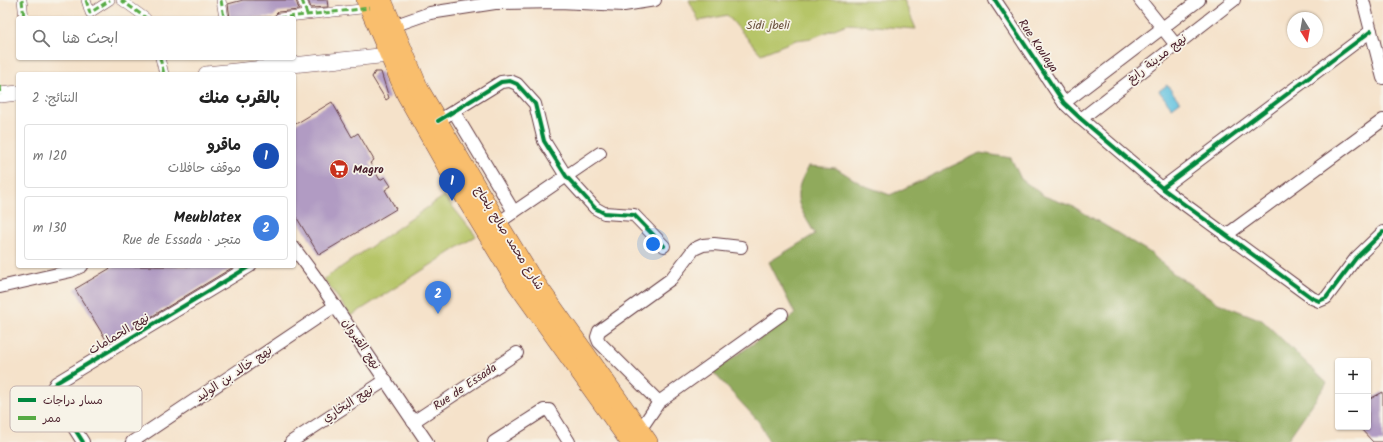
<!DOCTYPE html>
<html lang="ar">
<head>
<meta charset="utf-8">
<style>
  body { margin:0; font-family:Kalam,"Playpen Sans Arabic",sans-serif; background:#f6f6f6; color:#222; direction:rtl }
  .controls { position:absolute; right:12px; bottom:12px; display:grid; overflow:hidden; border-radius:4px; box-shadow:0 1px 3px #0004 }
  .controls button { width:36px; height:36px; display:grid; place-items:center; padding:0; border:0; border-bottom:1px solid #e0e0e0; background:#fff; color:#222; font:20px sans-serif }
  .compass { position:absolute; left:1287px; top:12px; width:36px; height:36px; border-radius:50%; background:#fff; box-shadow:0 1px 3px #0004; rotate:169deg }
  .you { position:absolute; left:653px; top:244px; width:14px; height:14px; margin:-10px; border:3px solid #fff; border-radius:50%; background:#1a73e8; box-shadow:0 0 0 6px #1a73e833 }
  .badge { display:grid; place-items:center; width:26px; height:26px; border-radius:50%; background:#ea580c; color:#fff; font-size:13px; font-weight:700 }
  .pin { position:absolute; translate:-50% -33px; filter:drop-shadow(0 1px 2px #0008) }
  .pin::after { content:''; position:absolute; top:21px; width:14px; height:12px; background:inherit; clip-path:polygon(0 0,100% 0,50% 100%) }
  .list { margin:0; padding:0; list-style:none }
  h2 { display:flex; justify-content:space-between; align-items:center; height:52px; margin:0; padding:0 16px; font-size:17px }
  h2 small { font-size:13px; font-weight:400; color:#767676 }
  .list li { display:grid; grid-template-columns:26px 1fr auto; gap:12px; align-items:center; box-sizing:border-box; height:64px; margin:0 8px 8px; padding:0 8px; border:1px solid #e0e0e0; border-radius:4px }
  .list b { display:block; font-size:15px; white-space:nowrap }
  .list p { margin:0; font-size:13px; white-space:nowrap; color:#767676 }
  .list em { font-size:13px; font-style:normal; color:#767676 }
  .icon { flex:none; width:22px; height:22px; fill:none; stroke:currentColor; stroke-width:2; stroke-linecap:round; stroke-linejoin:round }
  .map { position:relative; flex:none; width:1383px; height:442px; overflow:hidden; direction:ltr }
  .search { position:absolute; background:#fff; box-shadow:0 1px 3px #0004; left:16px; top:16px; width:280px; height:44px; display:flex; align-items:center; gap:10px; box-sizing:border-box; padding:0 14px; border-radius:4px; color:#767676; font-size:15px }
  .panel { position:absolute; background:#fff; box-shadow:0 1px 3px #0004; left:16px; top:72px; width:280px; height:196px; border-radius:4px; direction:rtl }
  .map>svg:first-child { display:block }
</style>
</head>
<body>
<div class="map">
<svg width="1383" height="442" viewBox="0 0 1383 442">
  <rect width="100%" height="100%" fill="#f7f3e8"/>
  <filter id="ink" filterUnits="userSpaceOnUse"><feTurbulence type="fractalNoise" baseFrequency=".025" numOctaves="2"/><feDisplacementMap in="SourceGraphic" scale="8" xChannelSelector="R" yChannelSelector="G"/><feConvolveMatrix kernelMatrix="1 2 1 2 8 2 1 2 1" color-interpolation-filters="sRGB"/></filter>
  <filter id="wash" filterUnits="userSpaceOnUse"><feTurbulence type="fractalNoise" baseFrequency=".012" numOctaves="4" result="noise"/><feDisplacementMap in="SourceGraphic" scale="16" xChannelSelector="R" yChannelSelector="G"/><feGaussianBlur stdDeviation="0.9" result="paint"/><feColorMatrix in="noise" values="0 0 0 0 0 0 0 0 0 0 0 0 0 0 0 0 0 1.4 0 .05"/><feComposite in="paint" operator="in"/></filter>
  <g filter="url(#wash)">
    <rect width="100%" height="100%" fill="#f5e2ca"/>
    <g fill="#b6c568" stroke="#80724a">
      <polygon points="689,0 904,0 916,29 847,24 812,38 796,40 761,54 727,15 699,21"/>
      <polygon points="444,196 476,236 351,316 324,279"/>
    </g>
    <path fill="#90aa5c" stroke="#6d6444" d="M980,153l31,5 10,21 23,17 30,11 75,45 24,21 45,30 44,17 65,63 -41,59h-517l-10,-20 -46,-50 82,-58 -26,-52 46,-28c-16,-29 -26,-35 -6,-68l27,2 27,17 27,10z"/>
    <polygon fill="#62c2e0" stroke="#567086" points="1167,85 1180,102 1172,108 1159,91"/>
    <g id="blocks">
      <g fill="#b19bc3">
        <polygon points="243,0 296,0 299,10 278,12 273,17 230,18 228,4"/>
        <polygon points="308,0 327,0 328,7 311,8"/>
        <polygon points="375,72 381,72 389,98 386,100 372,77"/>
        <polygon points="332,102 352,137 358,133 374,160 370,163 380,180 385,177 391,186 385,190 396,209 319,255 294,213 294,125"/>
        <polygon points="114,266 235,266 108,343 75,289"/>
        <polygon points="1383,392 1383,442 1373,442 1359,427 1368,427 1368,400"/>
      </g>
    </g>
  </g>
  <g filter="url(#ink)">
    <use href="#blocks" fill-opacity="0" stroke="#643c43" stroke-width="1"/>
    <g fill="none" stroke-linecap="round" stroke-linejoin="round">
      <defs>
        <g id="pedestrian">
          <polyline points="22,0 24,18"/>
          <polyline points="86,0 90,13 110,0"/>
          <polyline points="121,0 146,18"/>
          <polyline points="221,0 224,18"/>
          <polyline points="302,0 307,14"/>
          <polyline points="279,18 370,8"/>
          <polyline points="160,58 164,74"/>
        </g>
        <g id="minor">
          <polyline points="493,0 495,3 559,2 624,5 655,0"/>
          <polyline points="995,0 1064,103 1081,119 1162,188 1312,298 1319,301 1326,298 1356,258 1383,232"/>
          <polyline points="1140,0 1176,45"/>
          <polyline points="1363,0 1383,78"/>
          <polyline points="393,26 430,13 495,3"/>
          <polyline points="1064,103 1199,0"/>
          <polyline points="454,112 514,212"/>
          <polyline points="1081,119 1234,0"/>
          <polyline points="438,121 501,82 510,81 517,84 535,104 544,141 566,176 595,208 604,213 634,215 664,246"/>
          <polyline points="1162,188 1371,31"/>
          <polyline points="498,223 600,153"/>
          <polyline points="1225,236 1383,120"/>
          <polyline points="294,248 314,275 427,442"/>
          <polyline points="0,287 71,271 82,266"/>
          <polyline points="659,402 599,342 597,337 599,331 671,279 694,249 703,245 714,244 741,247"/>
          <polyline points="413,422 517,353"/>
          <polyline points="640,430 659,402 782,314"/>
          <polyline points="83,442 55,398 52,389 56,383 250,266"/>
          <polyline points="132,442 335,306"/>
          <polyline points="291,442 386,380"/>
          <polyline points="494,442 544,410 549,410 569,442"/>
        </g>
        <g id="tertiary">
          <polyline points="206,74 389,55"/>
          <polyline points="0,95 18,93"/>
        </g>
        <g id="primary">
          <polyline points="366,0 406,94 454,179 518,285 630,442"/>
          <polyline points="382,0 419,89 491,212 529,274 648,442"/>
        </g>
      </defs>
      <use href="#pedestrian" stroke="#643c43" stroke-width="10"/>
      <use href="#minor" stroke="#643c43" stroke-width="14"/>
      <use href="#tertiary" stroke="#643c43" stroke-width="16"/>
      <use href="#primary" stroke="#643c43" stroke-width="20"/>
      <use href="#pedestrian" stroke="#fff" stroke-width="9"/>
      <use href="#minor" stroke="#fff" stroke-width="12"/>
      <use href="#tertiary" stroke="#fff" stroke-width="15"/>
      <use href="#primary" stroke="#f9be6d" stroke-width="19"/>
      <g stroke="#57aa44" stroke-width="3" stroke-dasharray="6 3" stroke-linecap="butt">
        <polyline points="22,0 24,18"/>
        <polyline points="86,0 90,13 110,0"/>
        <polyline points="121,0 146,18"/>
        <polyline points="221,0 224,18"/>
        <polyline points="302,0 307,14"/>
        <polyline points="279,18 370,8"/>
        <polyline points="160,58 164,74"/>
        <polyline points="0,86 1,95"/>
      </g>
      <defs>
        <g id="cycleway">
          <polyline points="995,0 1064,103 1081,119 1162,188 1312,298 1319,301 1326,298 1356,258 1383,232"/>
          <polyline points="438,121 501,82 510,81 517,84 535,104 544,141 566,176 595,208 604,213 634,215 664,246"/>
          <polyline points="1162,188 1371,31"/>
          <polyline points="83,442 55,398 52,389 56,383 250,266"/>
        </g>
      </defs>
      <use href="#cycleway" stroke="#f7f3e8" stroke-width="6"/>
      <use href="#cycleway" stroke="#00873e" stroke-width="4"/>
    </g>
  </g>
  <defs>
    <symbol id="supermarket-disc" viewBox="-11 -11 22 22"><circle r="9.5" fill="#c8321e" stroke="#f7f3e8"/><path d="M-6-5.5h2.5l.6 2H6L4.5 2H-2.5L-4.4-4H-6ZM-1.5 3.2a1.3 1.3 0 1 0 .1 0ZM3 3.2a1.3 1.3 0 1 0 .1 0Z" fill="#fff"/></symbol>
  </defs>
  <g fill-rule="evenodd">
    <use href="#supermarket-disc" x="328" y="158" width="22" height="22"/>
  </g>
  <g text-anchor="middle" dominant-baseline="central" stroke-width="3.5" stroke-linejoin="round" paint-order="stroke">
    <g font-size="12" fill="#6a513d" stroke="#f7f3e8">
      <text x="768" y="25">Sidi jbeli</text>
    </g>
    <g font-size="12" fill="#4a1f2b" stroke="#f7f3e8">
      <text transform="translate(1038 46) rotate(56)">Rue Koulaya</text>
      <text transform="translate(1157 59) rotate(-38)">نهج مدينة رابغ</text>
      <text transform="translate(509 238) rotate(58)">شارع محمد صالح بلحاج</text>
      <text transform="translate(119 334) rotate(-31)">نهج الحمامات</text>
      <text transform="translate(361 344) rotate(56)">نهج القيروان</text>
      <text transform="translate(234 374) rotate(-34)">نهج خالد بن الوليد</text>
      <text transform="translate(465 387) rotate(-34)">Rue de Essada</text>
      <text transform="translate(348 404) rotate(-33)">نهج البخاري</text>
    </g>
    <g font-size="12" font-weight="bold" fill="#4a1f2b" stroke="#f7f3e8" text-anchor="start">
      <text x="353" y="169">Magro</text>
    </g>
  </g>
  <rect x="10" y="386" width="132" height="46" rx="6" fill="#f7f3e8" stroke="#c3b3af" stroke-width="1"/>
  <rect x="18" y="398" width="18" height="4" fill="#00873e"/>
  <rect x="18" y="416" width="18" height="4" fill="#57aa44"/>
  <g font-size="11" fill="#4a1f2b">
    <text x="43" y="404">مسار دراجات</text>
    <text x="43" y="422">ممر</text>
  </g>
</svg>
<div class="controls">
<button>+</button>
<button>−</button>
</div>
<svg class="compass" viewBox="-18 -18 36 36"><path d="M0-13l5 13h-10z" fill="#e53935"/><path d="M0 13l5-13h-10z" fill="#767676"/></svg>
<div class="you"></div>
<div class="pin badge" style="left:452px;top:201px;background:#1a4fb4">1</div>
<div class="pin badge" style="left:438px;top:314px;background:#3f7fe0">2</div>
<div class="search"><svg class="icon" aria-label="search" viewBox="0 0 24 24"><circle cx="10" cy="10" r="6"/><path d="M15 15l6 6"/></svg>ابحث هنا</div>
<section class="panel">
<h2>بالقرب منك<small>النتائج: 2</small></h2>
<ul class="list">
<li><span class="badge" style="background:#1a4fb4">1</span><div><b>ماقرو</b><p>موقف حافلات</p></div><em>120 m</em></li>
<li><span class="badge" style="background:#3f7fe0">2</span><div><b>Meublatex</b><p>متجر · Rue de Essada</p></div><em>130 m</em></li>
</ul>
</section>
</div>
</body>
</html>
